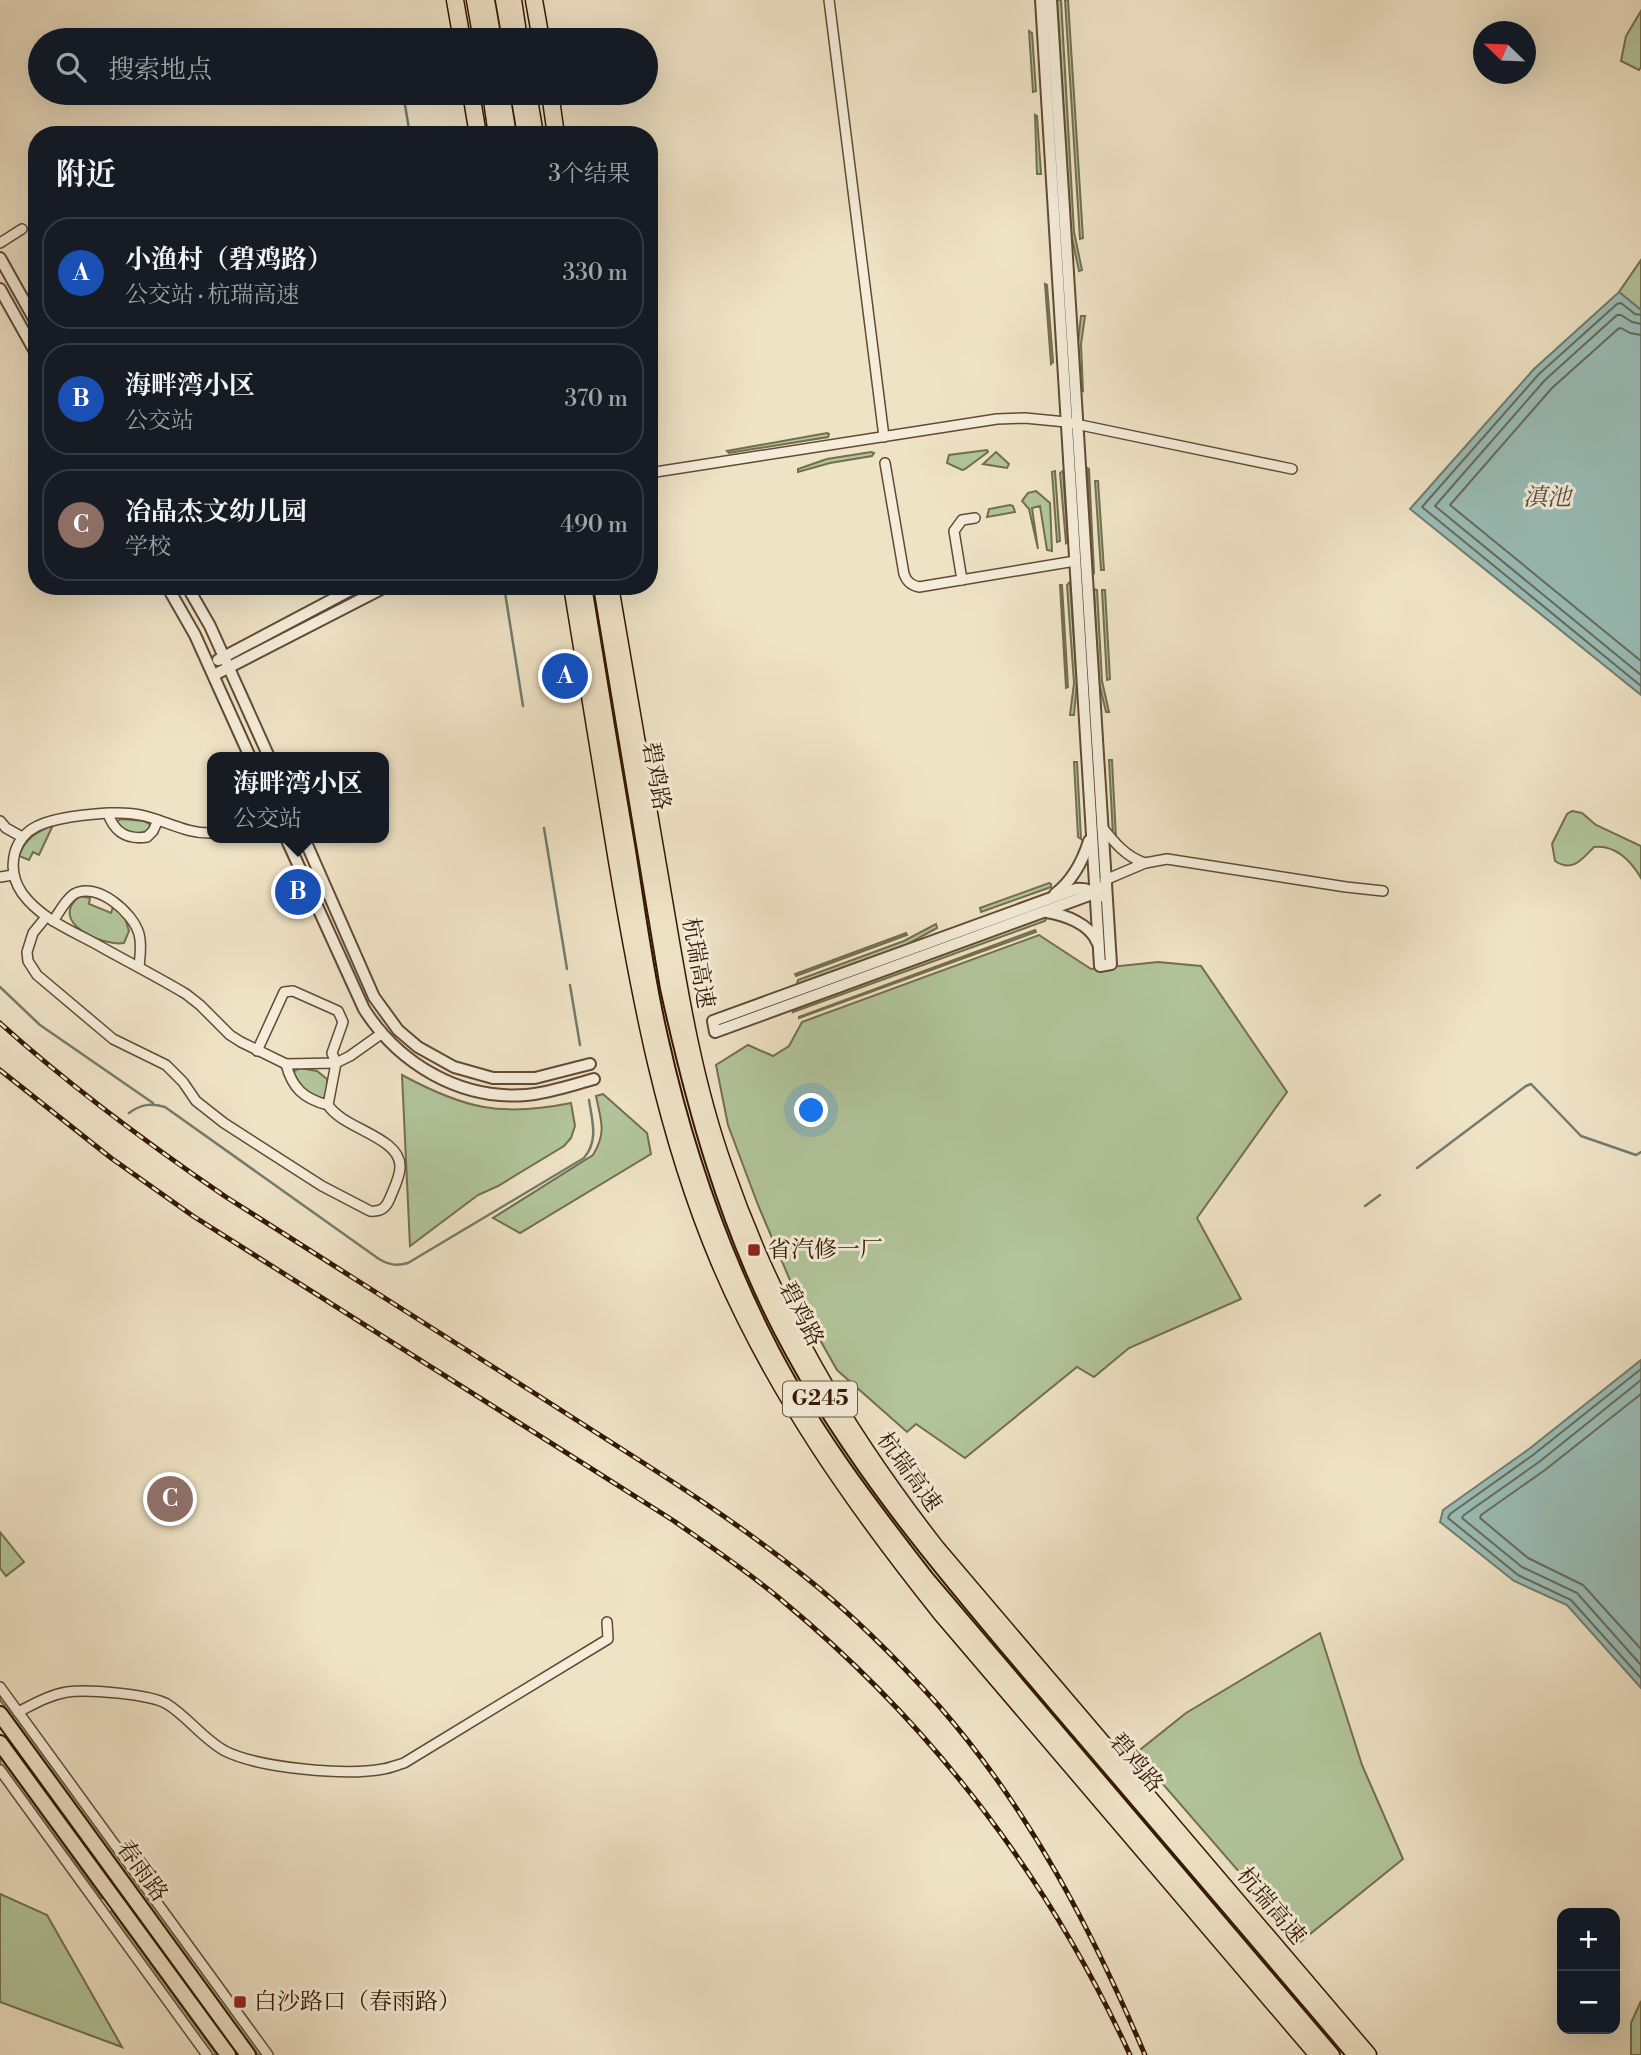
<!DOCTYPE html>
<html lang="zh">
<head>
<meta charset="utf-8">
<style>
  body { margin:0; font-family:"Libre Bodoni","Noto Serif SC",serif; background:#242831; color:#f1f3f6 }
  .controls { position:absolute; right:21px; bottom:21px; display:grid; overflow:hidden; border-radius:14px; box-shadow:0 7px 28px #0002 }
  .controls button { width:63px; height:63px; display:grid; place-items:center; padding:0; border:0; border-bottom:2px solid #363941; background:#171b24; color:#f1f3f6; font:35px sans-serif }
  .compass { position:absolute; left:1473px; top:21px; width:63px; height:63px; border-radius:50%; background:#171b24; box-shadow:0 7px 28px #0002; rotate:293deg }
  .you { position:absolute; left:812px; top:1111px; width:24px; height:24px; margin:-18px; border:5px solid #fff; border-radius:50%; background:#1a73e8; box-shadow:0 0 0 10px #1a73e833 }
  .badge { display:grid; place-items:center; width:46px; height:46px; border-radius:50%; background:#d93025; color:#fff; font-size:23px; font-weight:700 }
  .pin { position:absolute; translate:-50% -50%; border:4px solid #fff; box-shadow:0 2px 7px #0006 }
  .popup { position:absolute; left:207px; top:752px; width:182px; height:91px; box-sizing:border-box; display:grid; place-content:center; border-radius:14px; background:#171b24; filter:drop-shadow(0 2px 5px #0005); font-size:23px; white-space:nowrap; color:#9ea1a6 }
  .popup b { font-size:26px; color:#f1f3f6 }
  .popup::after { content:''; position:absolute; left:50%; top:100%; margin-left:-14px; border:14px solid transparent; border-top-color:#171b24 }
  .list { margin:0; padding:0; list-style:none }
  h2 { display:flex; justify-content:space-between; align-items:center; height:91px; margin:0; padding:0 28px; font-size:30px }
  h2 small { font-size:23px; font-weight:400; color:#9ea1a6 }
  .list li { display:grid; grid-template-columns:46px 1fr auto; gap:21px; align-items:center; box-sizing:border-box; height:112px; margin:0 14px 14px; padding:0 14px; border:2px solid #363941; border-radius:28px }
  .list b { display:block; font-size:26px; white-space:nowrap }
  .list p { margin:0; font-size:23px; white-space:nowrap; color:#9ea1a6 }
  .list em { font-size:23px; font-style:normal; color:#9ea1a6 }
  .icon { flex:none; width:38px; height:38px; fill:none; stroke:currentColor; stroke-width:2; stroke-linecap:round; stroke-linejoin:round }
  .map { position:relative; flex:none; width:1641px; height:2055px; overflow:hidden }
  .search { position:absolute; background:#171b24; box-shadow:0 7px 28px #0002; left:28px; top:28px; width:630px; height:77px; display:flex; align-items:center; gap:18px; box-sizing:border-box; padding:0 24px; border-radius:38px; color:#9ea1a6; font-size:26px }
  .panel { position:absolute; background:#171b24; box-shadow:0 7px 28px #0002; left:28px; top:126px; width:630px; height:469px; border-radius:28px }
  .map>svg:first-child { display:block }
</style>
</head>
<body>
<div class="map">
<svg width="1641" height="2055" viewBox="0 0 1641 2055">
  <rect width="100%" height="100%" fill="#efe3c6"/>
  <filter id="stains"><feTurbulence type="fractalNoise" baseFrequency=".00286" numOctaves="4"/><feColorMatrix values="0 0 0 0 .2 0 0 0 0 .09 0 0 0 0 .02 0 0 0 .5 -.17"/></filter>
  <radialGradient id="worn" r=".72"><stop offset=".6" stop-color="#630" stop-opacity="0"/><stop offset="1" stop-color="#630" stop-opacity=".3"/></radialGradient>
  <g fill="#b2c59b" stroke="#736e4e" stroke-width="2">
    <polygon points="1057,0 1061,0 1074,232 1082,270 1079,271 1071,233"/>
    <polygon points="1065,0 1068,0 1083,238 1080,239"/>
    <polygon points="1641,11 1641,67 1639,70 1621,61 1626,36"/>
    <polygon points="1029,31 1032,33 1036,91 1033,92"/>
    <polygon points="1035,115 1037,116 1041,174 1037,174"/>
    <polygon points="1641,260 1641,310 1619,292"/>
    <polygon points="1045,284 1047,285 1053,362 1051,364"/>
    <polygon points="1081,316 1085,316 1081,344 1083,391 1081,390 1078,343"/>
    <polygon points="827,433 829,434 828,437 729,453 727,451"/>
    <polygon points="987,450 988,452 965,469 962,470 947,463 949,455"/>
    <polygon points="871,452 874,453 872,456 830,463 798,472 798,469 827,459"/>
    <polygon points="996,452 1009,464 1007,468 983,464"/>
    <polygon points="1087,468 1089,469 1094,573 1092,572"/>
    <polygon points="1055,471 1060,541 1057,542 1052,472"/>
    <polygon points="1063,471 1068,541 1066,543 1060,473"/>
    <polygon points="1095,481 1098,481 1104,570 1101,570"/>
    <polygon points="1036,491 1050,503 1052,551 1047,550 1040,506 1032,508 1038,549 1029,509 1022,501 1028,493"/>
    <polygon points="1010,505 1013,506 1015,512 987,517 989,509"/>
    <polygon points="1070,582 1077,682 1074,715 1070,715 1074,683 1067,585"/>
    <polygon points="1060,585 1062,585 1068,687 1066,688"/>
    <polygon points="1094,589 1097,590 1102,681 1109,712 1106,712 1098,679"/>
    <polygon points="1102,590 1105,590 1110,679 1107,680"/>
    <polygon points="1109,760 1112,760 1116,838 1113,836"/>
    <polygon points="1074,762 1077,762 1081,839 1078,837"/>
    <path d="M1572,811l10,2 14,12 45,21v32c-10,-17 -26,-34 -47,-31 -12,12 -21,26 -39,14l-3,-17 15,-30z"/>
    <polygon points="121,819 144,821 152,825 149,831 135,834 121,830 116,822"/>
    <path d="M53,825l-14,30 -6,-3 -4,8 -10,-4c6,-17 17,-24 34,-31z"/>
    <polygon points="1049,883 1051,884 1051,887 981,912 980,908"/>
    <path d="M80,896l10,2 -1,6 22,9 2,-6 11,8 5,16 -5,12c-20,4 -78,-21 -44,-47z"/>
    <polygon points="1044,917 1046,919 1045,921 793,1012 794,1009"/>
    <polygon points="936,924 937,928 906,945 797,984 798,980 904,941"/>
    <polygon points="1035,930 1036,932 799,1018 799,1017"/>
    <polygon points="906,933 907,935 796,976 795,974"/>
    <polygon points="1039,935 1091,969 1158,962 1201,966 1287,1092 1197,1218 1241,1299 1129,1348 1094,1377 1077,1367 965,1458 916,1424 907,1432 837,1370 801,1306 758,1205 728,1125 716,1065 748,1045 773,1056 789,1046 802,1022"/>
    <path d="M300,1068l17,3 10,8 1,13 -4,6 -6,1c-12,-6 -24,-13 -25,-27z"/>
    <path d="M402,1075c63,34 99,42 169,28l4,23 -4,12 -7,8 -66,40 -20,9 -68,51z"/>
    <path d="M603,1094l44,39 4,21 -131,79 -27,-15 100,-63c14,-23 8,-34 3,-59z"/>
    <polygon points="0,1532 24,1562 6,1576 0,1568"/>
    <polygon points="1320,1633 1362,1765 1403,1859 1300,1942 1136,1753 1186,1713"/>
    <polygon points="0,1693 264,2055 258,2055 0,1700"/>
    <polygon points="0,1757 102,1898 98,1901 0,1766"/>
    <polygon points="0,1894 47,1915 122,2047 0,2002"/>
    <polygon points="112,1911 217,2055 210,2055 107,1914"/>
    <polygon points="1641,2001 1641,2055 1631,2055 1631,2023"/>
  </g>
  <g fill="#9abeb8" stroke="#717b6e" stroke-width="2">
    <polygon points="1619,292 1641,310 1641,695 1410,509 1534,369"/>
    <polygon points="1641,1360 1641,1688 1567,1605 1514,1581 1440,1522 1443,1510 1529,1449"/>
  </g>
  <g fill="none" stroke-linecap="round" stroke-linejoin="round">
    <g stroke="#676a5c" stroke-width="2">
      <polyline points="1641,315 1635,314 1621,303 1617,304 1539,374 1422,507 1641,686"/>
      <polyline points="1641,324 1632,322 1621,315 1617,315 1545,380 1435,506 1641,675"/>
      <polyline points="1641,335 1630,333 1621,328 1618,329 1552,388 1450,505 1641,661"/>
      <polyline points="1641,1369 1533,1455 1450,1514 1448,1518 1518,1575 1571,1600 1641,1678"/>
      <polyline points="1641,1380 1539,1462 1464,1515 1462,1518 1522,1567 1577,1593 1641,1665"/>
      <polyline points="1641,1394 1545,1470 1481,1515 1480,1518 1528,1558 1583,1585 1641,1649"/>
    </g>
    <g stroke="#717b6e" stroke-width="2.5">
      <polyline points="393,31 395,40"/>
      <polyline points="403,93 410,135"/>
      <polyline points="504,586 523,706"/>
      <polyline points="544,828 567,969"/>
      <polyline points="570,985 580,1045"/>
      <polyline points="0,987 40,1025 153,1103"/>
      <path d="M129,1113c12,-9 22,-10 36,-6l214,152c10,6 18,7 29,4l176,-105c15,-18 8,-37 5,-58"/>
      <polyline points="1417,1168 1526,1086 1531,1084 1581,1136 1636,1155 1641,1152"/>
      <polyline points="1365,1206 1380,1195"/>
    </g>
    <defs>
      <g id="minor">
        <polyline points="829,0 884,437"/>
        <polyline points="0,243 22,229"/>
        <path d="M885,463l19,111c3,8 7,11 15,13l156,-26"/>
        <polyline points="649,473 997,419 1025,418 1066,422 1292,469"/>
        <polyline points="962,580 954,531 962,520 975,518"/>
        <path d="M108,814c7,19 19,26 39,23l6,-6 5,-11"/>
        <polyline points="0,821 6,828 22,837"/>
        <path d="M1102,827c12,15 24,30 43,36"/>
        <path d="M212,833c-24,1 -44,-11 -67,-17 -23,-6 -52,-2 -75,1 -23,4 -47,9 -55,35 -4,15 -2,28 7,41 18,25 48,37 74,51 30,17 60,32 90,50l14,11 30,30 11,7 45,22 50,-1 14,-7 31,-22"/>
        <polyline points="0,877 13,875"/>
        <polyline points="1105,880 1145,863 1167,859 1346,887 1383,891"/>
        <path d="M46,917l-13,16 -6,19 1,9 9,14 76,64 53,26 17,17 13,19 28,22 98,63 48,25c11,1 16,-3 20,-13 4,-10 10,-21 10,-31 1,-30 -57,-38 -72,-62l8,-42 -4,-10 11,-31 -5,-11 -45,-20 -9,1 -27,59"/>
        <path d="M53,921c6,-8 12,-21 21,-27 22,-13 59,18 65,40 3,10 1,22 0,33"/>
        <path d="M286,1064c6,24 18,35 42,41"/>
        <polyline points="0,1687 268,2055"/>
        <path d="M18,1712c16,-8 31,-17 49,-20 20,-3 83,2 100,12 21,13 36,35 58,47 34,17 121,25 158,18 7,-1 14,-4 21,-6l204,-124 -1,-17"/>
        <polyline points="0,1770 207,2055"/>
      </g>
      <g id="tertiary">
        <polyline points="1041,0 1100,966 1111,964 1051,0"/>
        <polyline points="0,258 37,324"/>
        <polyline points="0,289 37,355"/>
        <polyline points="167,586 195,635 250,757"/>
        <polyline points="187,586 210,626 269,757"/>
        <polyline points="218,660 358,586"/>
        <polyline points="214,675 387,586"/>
        <path d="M286,838l78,171c35,55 96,91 162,86 23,-2 46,-10 68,-16"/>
        <polyline points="304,838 374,997 398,1030 418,1047 454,1067 493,1078 535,1078 590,1064"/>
        <path d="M1055,894c17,-13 28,-34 34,-53"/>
        <path d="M1099,897c-7,-7 -14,-9 -23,-8l-363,132 2,11 380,-139 4,-6"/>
        <path d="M1047,912c18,3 43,12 50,30"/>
      </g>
      <g id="primary">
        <polyline points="0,1714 248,2055"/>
        <polyline points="0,1743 228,2055"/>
      </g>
      <g id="trunk">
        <polyline points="487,0 494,40"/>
        <polyline points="503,0 510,40"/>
        <polyline points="502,93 509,135"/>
        <polyline points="518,93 525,135"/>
        <path d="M584,586c14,88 29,177 44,265 10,63 18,127 33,190 23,103 57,203 104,297 43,87 102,164 161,240l406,477"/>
        <path d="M601,586l67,402c26,118 58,235 114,343 72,139 175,256 275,374 100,117 199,233 298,350"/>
      </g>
      <g id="motorway">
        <polyline points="455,0 462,40"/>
        <polyline points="475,0 482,40"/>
        <polyline points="513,0 519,40"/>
        <polyline points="534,0 541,40"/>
        <polyline points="471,93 478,135"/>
        <polyline points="491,93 497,135"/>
        <polyline points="528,93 535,135"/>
        <polyline points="550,93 556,135"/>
        <path d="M572,586c15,92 30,184 45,275 23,136 48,272 102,400 55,130 135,243 222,352l377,442"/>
        <path d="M610,586c17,101 35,202 52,303 16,94 30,188 62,278 50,144 120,263 213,382l431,506"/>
      </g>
    </defs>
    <use href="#minor" stroke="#634a32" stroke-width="12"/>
    <use href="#tertiary" stroke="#634a32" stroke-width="14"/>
    <use href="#primary" stroke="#341700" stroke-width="18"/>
    <use href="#trunk" stroke="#341700" stroke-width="18"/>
    <use href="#motorway" stroke="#341700" stroke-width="19"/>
    <use href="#minor" stroke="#f5edda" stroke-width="9"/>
    <use href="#tertiary" stroke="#f5edda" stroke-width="10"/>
    <use href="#primary" stroke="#efe3c6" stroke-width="14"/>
    <use href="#trunk" stroke="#efe3c6" stroke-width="14"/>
    <use href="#motorway" stroke="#efe3c6" stroke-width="16"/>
    <defs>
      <g id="rail">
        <path d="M0,1023c71,64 147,120 226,174 109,69 218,139 327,208 85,55 172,107 251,171 49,39 93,83 135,130 90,103 153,224 206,349"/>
        <path d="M0,1070l111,88 82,58 481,305c37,26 76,52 111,82 148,123 265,277 345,452"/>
      </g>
    </defs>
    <use href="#rail" stroke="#341700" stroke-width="5"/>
    <use href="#rail" stroke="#f5edda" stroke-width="2.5" stroke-dasharray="8" stroke-linecap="butt"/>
  </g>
  <g fill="#8f2418" stroke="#f5edda" stroke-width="2.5">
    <rect x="747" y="1243" width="14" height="14" rx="3.5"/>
    <rect x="233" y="1995" width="14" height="14" rx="3.5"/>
  </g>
  <g text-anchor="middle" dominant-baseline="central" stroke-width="6" stroke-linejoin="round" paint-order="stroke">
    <rect fill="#f5edda" stroke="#6e5741" stroke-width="2" x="783" y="1381.5" width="74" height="35" rx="5"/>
    <g font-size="21" font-weight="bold" fill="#341700">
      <text x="820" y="1399">G245</text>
    </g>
    <g font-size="23" fill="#341700" stroke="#f5edda">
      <text transform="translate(656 776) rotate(80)">碧鸡路</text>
      <text transform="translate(698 963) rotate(80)">杭瑞高速</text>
      <text transform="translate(801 1314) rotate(63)">碧鸡路</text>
      <text transform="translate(909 1472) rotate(54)">杭瑞高速</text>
      <text transform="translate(1136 1763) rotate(50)">碧鸡路</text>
      <text transform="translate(142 1871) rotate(54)">春雨路</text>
      <text transform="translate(1271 1906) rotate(50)">杭瑞高速</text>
    </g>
    <g font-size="23" fill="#341700" stroke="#f5edda" text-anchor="start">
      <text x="768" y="1250">省汽修一厂</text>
      <text x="254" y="2002">白沙路口（春雨路）</text>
    </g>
    <g font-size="24" font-style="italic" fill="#585140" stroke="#f5edda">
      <text x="1547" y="498">滇池</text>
    </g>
  </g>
  <rect width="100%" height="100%" filter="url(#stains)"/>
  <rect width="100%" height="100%" fill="url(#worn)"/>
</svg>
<div class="controls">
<button>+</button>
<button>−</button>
</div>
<svg class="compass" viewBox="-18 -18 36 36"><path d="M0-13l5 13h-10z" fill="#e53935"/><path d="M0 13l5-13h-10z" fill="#9ea1a6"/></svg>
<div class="you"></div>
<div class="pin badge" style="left:565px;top:676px;background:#1a4fb4">A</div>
<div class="pin badge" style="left:298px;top:892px;background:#1a4fb4">B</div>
<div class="popup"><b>海畔湾小区</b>公交站</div>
<div class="pin badge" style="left:170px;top:1499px;background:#8d6e63">C</div>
<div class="search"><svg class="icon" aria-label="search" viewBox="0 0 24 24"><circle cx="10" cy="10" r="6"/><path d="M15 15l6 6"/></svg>搜索地点</div>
<section class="panel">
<h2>附近<small>3个结果</small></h2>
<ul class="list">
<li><span class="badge" style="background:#1a4fb4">A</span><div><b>小渔村（碧鸡路）</b><p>公交站 · 杭瑞高速</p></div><em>330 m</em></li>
<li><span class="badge" style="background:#1a4fb4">B</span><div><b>海畔湾小区</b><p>公交站</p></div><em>370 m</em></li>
<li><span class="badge" style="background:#8d6e63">C</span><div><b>冶晶杰文幼儿园</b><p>学校</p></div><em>490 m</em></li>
</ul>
</section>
</div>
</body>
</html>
